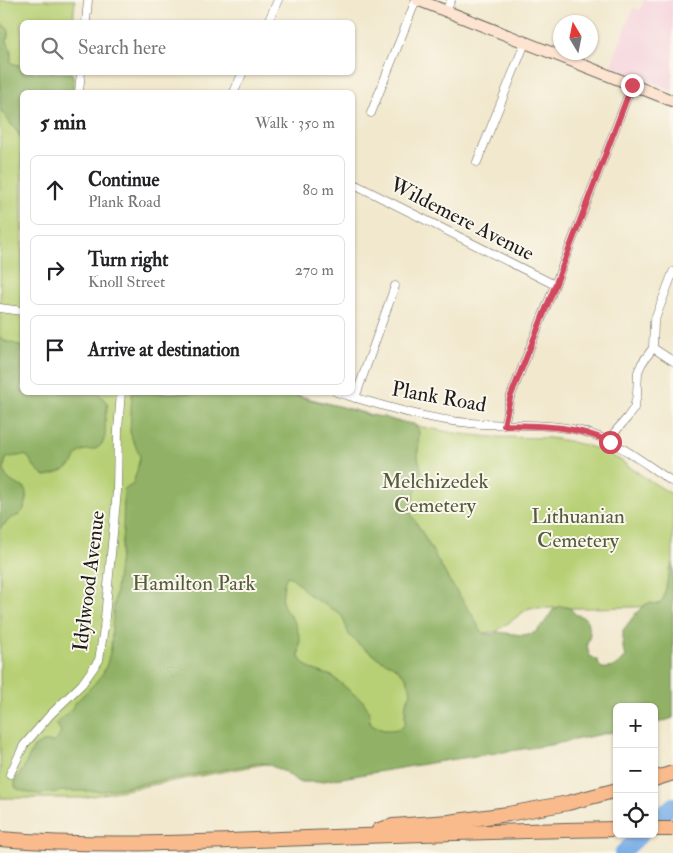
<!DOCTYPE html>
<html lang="en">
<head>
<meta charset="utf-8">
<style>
  body { margin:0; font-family:"IM FELL Double Pica",serif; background:#f6f6f6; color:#202124 }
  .controls { position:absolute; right:15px; bottom:15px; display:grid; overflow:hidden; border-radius:8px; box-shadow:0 1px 4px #0004 }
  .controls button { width:45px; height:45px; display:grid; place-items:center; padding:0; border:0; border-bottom:1px solid #e0e0e0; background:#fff; color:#202124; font:25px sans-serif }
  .compass { position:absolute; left:553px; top:15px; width:45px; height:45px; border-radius:50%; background:#fff; box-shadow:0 1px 4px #0004; rotate:350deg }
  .stop { position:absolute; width:15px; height:15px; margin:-11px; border:4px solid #d1495b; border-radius:50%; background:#fff }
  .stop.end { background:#d1495b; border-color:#fff; box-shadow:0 1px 5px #0008 }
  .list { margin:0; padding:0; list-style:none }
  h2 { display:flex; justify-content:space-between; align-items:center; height:65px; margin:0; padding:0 20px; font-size:21px }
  h2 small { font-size:16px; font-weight:400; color:#757577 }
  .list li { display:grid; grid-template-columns:32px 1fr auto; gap:15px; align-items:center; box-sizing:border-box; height:70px; margin:0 10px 10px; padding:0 10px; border:1px solid #e0e0e0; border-radius:8px }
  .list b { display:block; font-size:19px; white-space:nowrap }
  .list p { margin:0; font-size:16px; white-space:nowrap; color:#757577 }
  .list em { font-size:16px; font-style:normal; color:#757577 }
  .icon { flex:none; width:28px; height:28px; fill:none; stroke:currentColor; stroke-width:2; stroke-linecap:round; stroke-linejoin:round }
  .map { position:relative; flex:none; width:673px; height:853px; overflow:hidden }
  .search { position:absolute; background:#fff; box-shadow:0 1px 4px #0004; left:20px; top:20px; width:335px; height:55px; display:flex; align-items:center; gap:12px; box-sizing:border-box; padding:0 18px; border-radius:8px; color:#757577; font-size:19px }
  .panel { position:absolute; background:#fff; box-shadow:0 1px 4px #0004; left:20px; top:90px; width:335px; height:305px; border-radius:8px }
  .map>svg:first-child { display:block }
</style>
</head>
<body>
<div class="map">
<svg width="673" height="853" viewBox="0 0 673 853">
  <rect width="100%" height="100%" fill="#fbf7ec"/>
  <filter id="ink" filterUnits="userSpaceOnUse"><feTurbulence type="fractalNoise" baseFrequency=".02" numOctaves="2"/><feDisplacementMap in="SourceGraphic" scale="10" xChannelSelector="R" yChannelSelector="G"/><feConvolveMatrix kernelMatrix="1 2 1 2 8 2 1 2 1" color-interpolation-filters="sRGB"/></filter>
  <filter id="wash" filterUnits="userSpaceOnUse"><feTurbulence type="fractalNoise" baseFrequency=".0096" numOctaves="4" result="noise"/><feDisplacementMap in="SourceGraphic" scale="20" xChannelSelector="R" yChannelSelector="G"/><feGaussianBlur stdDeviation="1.12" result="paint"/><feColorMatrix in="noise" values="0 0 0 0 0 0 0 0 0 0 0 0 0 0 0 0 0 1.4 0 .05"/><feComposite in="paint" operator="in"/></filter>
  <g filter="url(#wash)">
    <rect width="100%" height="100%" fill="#f1e8cd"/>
    <polygon fill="#f5cfdb" points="644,0 673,0 673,91 611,66 633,8 640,10"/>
    <polygon fill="#b7d075" stroke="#6a7648" points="0,0 75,0 73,22 22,22 22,392 289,393 406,424 454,433 491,437 550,438 568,441 588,446 604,452 620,460 644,477 673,495 673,589 667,606 591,608 529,608 497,631 472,635 510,719 81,798 0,798"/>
    <g fill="#91b266" stroke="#566741" fill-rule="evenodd">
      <polygon points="0,22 9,30 7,41 11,51 11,63 22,66 22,72 72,73 74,79 73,92 22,92 22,139 15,129 13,127 0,109"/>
      <path d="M0,337l4,4 9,2 9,4v45l76,1 10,11c-1,6 -3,13 -3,19 0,7 1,13 -2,19 -7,12 -17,5 -24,11 -4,3 -3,7 -6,10 -4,6 -21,13 -28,13 -4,-3 -9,-7 -12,-11 -5,-8 -4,-11 -16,-9 -4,1 -7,0 -11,3 -6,18 4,23 19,29l2,12 -4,11 -4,4 -9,4 -10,10z"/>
      <path d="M132,393h155l24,7 27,6 30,9 16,2 12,4 18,3 4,5 1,3 -1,25 4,15 -11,33v9l8,13 30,53 24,36 8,15 3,3h9l5,-2 24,3 12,-2 11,-11 8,-12 7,-4 6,1 4,1 5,6 10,4 2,3 3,13 -3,10 2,11 9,6 1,4 3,3c10,1 18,-3 24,-12l-3,-8v-18c7,-8 13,-19 22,-25 7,-6 11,4 18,-5l7,-31 3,-6v155l-19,6v-17h-37v24l-67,14 -114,17 -118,20h-20l-11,-9 -20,-9 -7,-1 -157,28h-39l-24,3 -11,-1 -10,-3 -4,-3v-7l8,-11 11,-22 8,-5c11,-1 14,3 19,-10l-5,-9 14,-12 5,-8 20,-20 8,-10 4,-9 4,-16 2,-34 10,-83 1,-38 1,-5 6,-2 2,-3 4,-12 3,-15 -3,-6 -2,-6 -2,-3 -3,-9zM287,576l6,2 11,12 8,7 16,10 10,5 5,6 6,17 8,8 24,17 13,6 12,11 4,10 1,6 -5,9 -1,13v8l-1,3 -5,3 -9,1h-6l-11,-4 -3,-4 -1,-11 -6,-10 -8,-6 -23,-19 -21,-7 -7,-5 -5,-7 1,-19 -5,-15 -11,-16 -2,-6 2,-18z"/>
    </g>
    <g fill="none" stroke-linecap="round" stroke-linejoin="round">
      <g stroke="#79ade6" stroke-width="16">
        <polyline points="654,822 673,805"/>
        <polyline points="622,853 642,834"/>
      </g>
    </g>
  </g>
  <g filter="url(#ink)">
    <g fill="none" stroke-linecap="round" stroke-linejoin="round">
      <defs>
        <g id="street">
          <polyline points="446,11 451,0"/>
          <polyline points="86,22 88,0"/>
          <polyline points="268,22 278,0"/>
          <polyline points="79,92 81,72"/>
          <polyline points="234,92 243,72"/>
          <polyline points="371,113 416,0"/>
          <polyline points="477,162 525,43"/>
          <polyline points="352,183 555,285"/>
          <polyline points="0,308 22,311"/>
          <polyline points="653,348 673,361"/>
          <path d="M336,392c44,13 88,27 134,31 40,4 83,-2 121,11 31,10 55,31 82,48"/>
          <polyline points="355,398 395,286"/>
          <polyline points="504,425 510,398 555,285 632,85"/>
          <polyline points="607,441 627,418 634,408 637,395 638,372 642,363 653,348 654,322 673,272"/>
          <polyline points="10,774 24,745 50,715 82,684 99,660 104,628 117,491 118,430 121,392"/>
        </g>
        <polyline id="secondary" points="418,0 673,101"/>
        <g id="highway">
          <polyline points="654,779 673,773"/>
          <polyline points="654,829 673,829"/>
          <polyline points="379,830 393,826 449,822 508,814 568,803 617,790"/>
          <path d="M0,839c93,8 186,4 280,0 112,-4 224,-8 337,-10"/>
        </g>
      </defs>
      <use href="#street" stroke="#67635a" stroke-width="9"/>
      <use href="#secondary" stroke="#67635a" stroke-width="13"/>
      <use href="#highway" stroke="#67635a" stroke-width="16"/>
      <use href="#street" stroke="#fff" stroke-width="8"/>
      <use href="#secondary" stroke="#fde4d1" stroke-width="11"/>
      <use href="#highway" stroke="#fabb8c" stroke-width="14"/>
    </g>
  </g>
  <g fill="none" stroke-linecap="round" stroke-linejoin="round" filter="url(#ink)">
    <path stroke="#d1495b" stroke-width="6" d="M610,442c-38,-17 -66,-16 -106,-17l6,-27 45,-112 77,-201"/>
  </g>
  <g text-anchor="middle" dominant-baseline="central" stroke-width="4" stroke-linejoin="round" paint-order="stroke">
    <g font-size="21" fill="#1c1c1c" stroke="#fbf7ec">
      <text transform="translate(462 219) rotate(27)">Wildemere Avenue</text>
      <text transform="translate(439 397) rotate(10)">Plank Road</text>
      <text transform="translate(89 581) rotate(-83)">Idylwood Avenue</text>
    </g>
    <g font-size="21" fill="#525b3b" stroke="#fbf7ec">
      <text x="435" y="481">Melchizedek<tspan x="435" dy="24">Cemetery</tspan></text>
      <text x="578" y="516">Lithuanian<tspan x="578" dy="24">Cemetery</tspan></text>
      <text x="194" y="583">Hamilton Park</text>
    </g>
  </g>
</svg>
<div class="controls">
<button>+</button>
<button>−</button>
<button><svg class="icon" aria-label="locate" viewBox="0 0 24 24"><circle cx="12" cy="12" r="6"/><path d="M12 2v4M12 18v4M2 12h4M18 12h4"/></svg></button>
</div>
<svg class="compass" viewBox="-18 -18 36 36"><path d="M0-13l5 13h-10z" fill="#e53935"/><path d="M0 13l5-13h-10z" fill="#757577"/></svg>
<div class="stop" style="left:610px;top:442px"></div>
<div class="stop end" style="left:632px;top:85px"></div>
<div class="search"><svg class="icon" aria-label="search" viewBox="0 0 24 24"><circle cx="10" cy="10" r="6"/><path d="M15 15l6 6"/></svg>Search here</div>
<section class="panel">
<h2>5 min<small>Walk · 350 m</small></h2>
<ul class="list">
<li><svg class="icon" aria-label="ahead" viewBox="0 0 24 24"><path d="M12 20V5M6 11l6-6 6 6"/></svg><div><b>Continue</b><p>Plank Road</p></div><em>80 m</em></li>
<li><svg class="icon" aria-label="right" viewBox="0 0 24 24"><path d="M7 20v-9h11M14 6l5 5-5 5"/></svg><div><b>Turn right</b><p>Knoll Street</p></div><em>270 m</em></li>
<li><svg class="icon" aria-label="arrive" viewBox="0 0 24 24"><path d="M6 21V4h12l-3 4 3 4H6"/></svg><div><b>Arrive at destination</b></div></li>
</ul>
</section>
</div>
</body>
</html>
